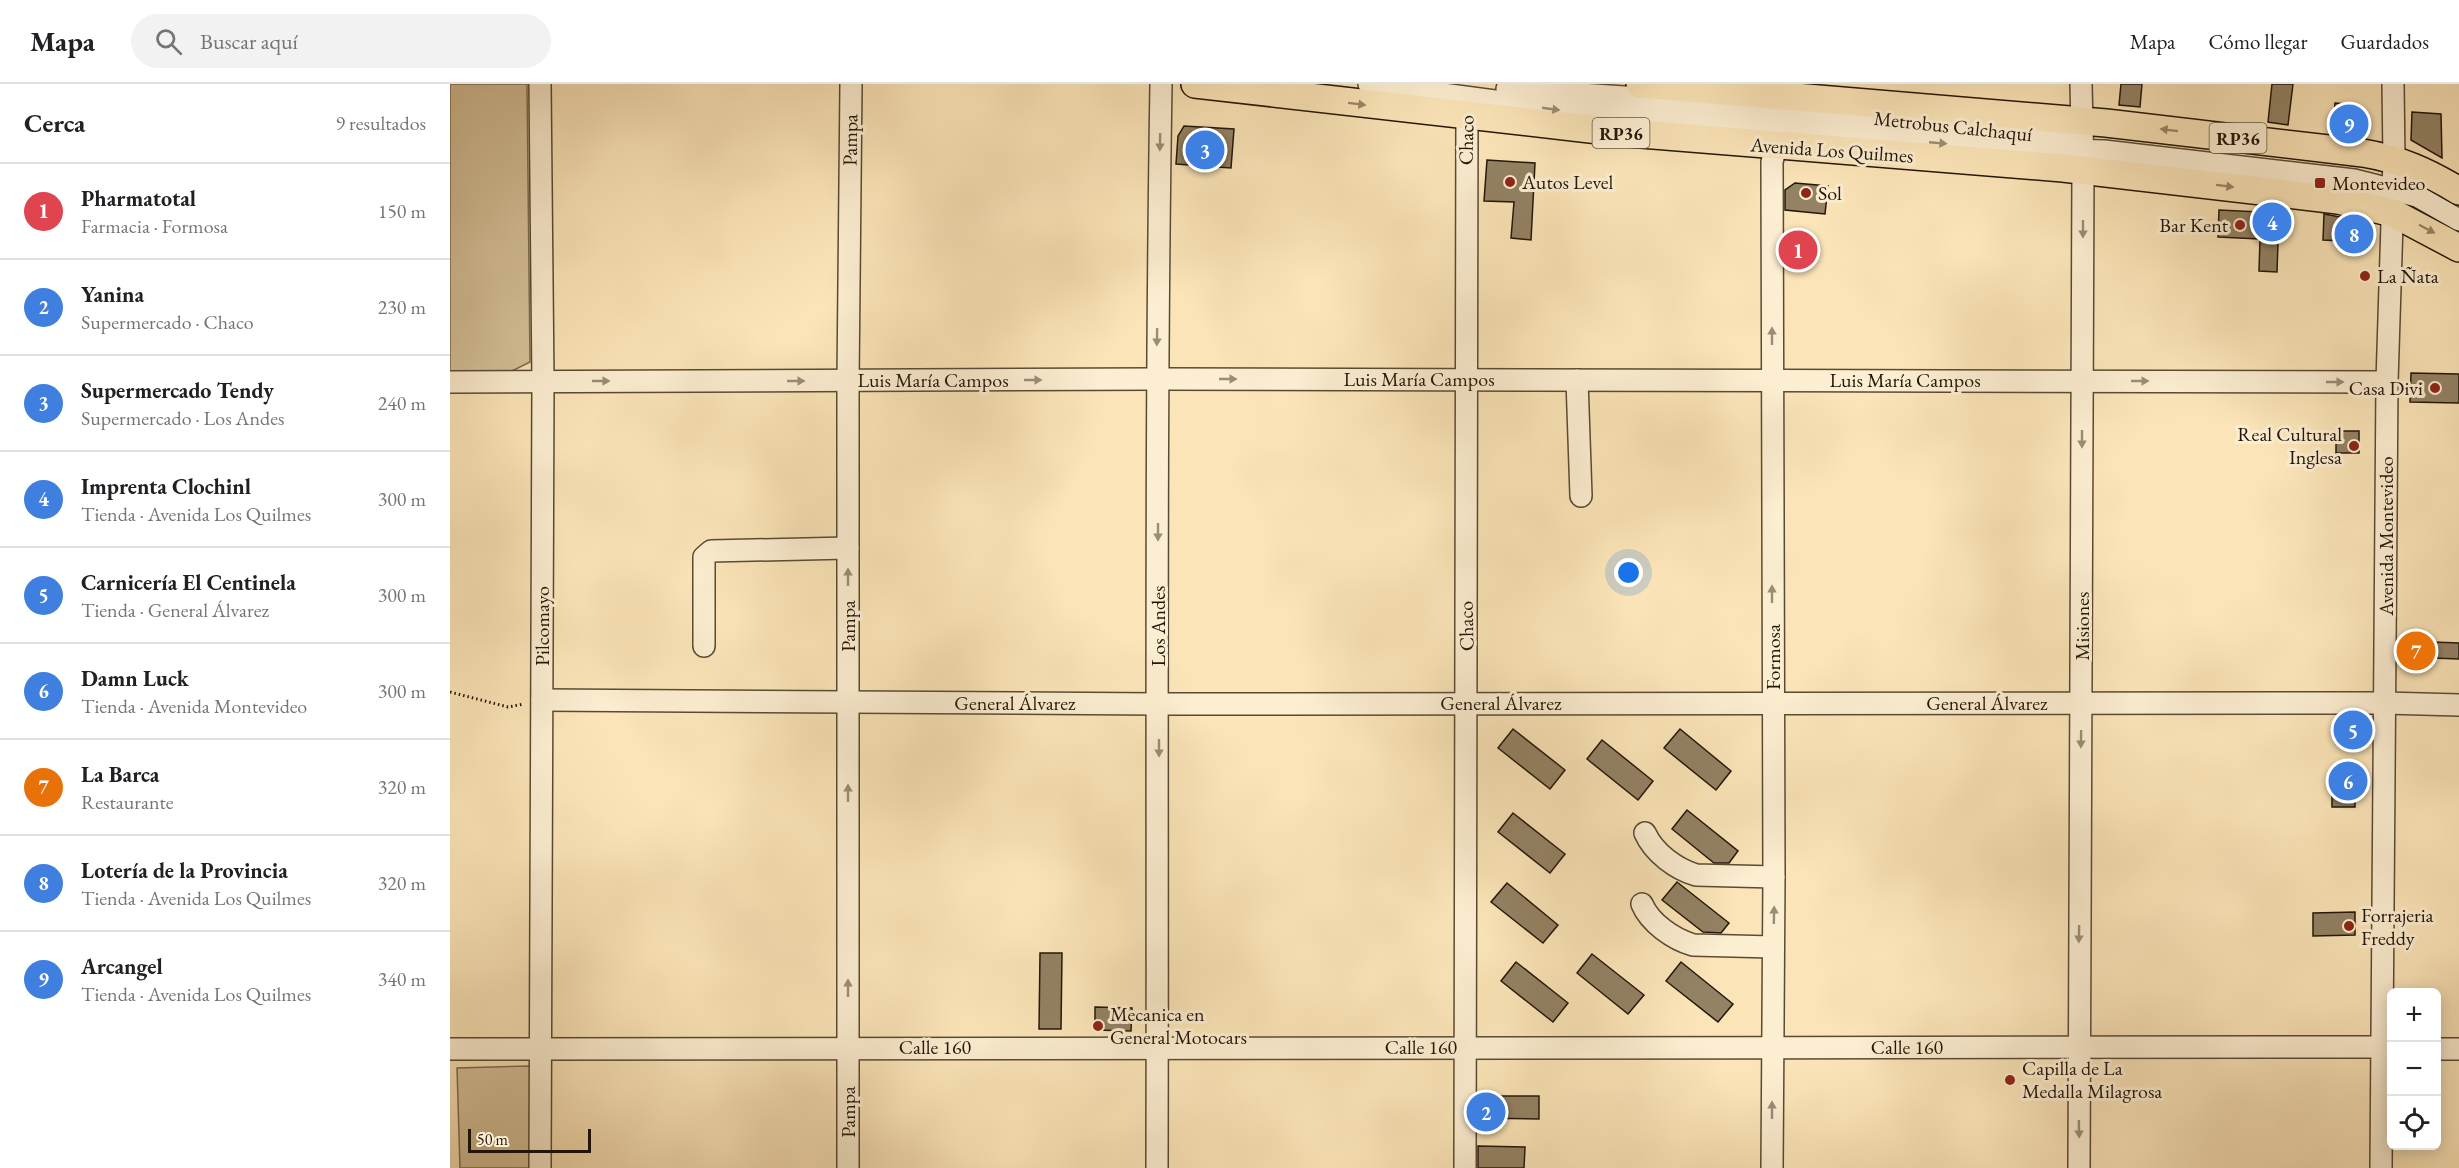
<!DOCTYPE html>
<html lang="es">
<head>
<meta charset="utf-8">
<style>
  body { margin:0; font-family:"EB Garamond",serif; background:#f2f2f2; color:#202124 }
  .controls { position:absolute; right:18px; bottom:18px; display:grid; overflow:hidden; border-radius:9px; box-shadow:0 3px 15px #0003 }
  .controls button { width:54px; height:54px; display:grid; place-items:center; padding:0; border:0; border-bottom:2px solid #e0e0e0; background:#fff; color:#202124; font:30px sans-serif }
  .scale { position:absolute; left:18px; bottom:15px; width:123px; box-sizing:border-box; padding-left:6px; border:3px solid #231609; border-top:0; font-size:16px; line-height:21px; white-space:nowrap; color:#231609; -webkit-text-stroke:4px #fceed1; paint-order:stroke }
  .you { position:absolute; left:1179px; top:489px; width:21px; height:21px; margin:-15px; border:4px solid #fff; border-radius:50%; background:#1a73e8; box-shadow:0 0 0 9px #1a73e833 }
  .badge { display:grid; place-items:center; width:39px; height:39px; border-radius:50%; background:#db2777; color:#fff; font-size:20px; font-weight:700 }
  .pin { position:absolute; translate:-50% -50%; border:3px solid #fff; box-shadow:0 2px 6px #0006 }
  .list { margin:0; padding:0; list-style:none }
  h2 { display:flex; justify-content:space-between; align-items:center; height:78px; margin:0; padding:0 24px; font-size:26px }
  h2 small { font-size:20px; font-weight:400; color:#757577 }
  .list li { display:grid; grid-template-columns:39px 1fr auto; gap:18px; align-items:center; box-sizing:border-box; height:96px; padding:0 24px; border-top:2px solid #e0e0e0 }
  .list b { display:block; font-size:22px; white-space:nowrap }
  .list p { margin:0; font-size:20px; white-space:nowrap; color:#757577 }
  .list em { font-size:20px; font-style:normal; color:#757577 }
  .icon { flex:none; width:33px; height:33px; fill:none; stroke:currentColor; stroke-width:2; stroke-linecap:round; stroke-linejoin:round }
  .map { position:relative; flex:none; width:2009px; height:1084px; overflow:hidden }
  header { display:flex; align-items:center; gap:36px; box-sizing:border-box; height:84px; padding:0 30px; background:#fff; border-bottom:2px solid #e0e0e0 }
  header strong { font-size:28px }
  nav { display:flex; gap:33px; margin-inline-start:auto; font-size:21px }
  .search { width:420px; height:54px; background:#f2f2f2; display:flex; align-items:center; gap:15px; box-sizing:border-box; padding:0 21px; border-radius:33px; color:#757577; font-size:22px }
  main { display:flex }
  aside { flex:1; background:#fff }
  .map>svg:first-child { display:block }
</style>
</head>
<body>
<header>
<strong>Mapa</strong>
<div class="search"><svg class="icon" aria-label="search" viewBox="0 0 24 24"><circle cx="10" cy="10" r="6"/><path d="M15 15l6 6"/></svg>Buscar aquí</div>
<nav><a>Mapa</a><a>Cómo llegar</a><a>Guardados</a></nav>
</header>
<main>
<aside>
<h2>Cerca<small>9 resultados</small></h2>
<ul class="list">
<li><span class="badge" style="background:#e0444e">1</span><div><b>Pharmatotal</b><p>Farmacia · Formosa</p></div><em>150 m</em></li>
<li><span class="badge" style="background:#3f7fe0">2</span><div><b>Yanina</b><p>Supermercado · Chaco</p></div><em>230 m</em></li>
<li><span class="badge" style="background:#3f7fe0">3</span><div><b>Supermercado Tendy</b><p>Supermercado · Los Andes</p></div><em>240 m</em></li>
<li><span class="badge" style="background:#3f7fe0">4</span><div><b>Imprenta Clochinl</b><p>Tienda · Avenida Los Quilmes</p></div><em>300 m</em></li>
<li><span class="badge" style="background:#3f7fe0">5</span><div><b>Carnicería El Centinela</b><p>Tienda · General Álvarez</p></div><em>300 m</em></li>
<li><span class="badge" style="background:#3f7fe0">6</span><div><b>Damn Luck</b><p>Tienda · Avenida Montevideo</p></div><em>300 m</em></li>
<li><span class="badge" style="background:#e8710a">7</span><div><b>La Barca</b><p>Restaurante</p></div><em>320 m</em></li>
<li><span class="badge" style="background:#3f7fe0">8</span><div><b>Lotería de la Provincia</b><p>Tienda · Avenida Los Quilmes</p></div><em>320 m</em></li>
<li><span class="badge" style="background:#3f7fe0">9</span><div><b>Arcangel</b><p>Tienda · Avenida Los Quilmes</p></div><em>340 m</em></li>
</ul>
</aside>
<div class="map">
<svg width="2009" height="1084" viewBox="0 0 2009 1084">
  <rect width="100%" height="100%" fill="#fbe5b8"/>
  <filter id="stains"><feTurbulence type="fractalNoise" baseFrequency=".00333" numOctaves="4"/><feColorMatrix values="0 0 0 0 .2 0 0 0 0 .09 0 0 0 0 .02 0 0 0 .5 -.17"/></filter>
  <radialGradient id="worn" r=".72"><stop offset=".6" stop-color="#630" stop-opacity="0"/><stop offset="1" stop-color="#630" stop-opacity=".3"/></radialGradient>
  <g fill="#d6c29a" stroke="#7c6c52" stroke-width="1.5">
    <polygon points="0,0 77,0 80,278 60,288 0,288"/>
    <polygon points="81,982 83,1084 10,1084 7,984"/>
  </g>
  <g fill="#938264" stroke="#231609" stroke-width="1.5">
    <polygon points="1671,0 1692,0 1690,23 1669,21"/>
    <polygon points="1822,0 1843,0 1838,41 1818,38"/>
    <polygon points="1885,19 1907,21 1906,42 1900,45 1883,44"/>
    <polygon points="1962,28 1991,30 1992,74 1961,56"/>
    <polygon points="734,42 784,45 781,84 726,80 728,52"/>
    <polygon points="1037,76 1085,79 1081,156 1061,154 1064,118 1034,117"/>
    <polygon points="1345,99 1378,102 1375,130 1335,126 1335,106"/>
    <polygon points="1769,126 1829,129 1827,188 1809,187 1810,155 1768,153"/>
    <polygon points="1874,130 1906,136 1912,141 1911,158 1873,156"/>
    <polygon points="1961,289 2009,290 2009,319 1960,318"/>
    <rect x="1886" y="347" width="23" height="22"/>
    <polygon points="1956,557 2009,559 2009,575 1955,573"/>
    <rect x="1888" y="636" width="20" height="23"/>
    <polygon points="1063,645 1115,686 1100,705 1048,664"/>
    <polygon points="1230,645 1281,687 1266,706 1214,664"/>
    <polygon points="1152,656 1203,697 1188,716 1137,675"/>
    <rect x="1882" y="685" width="23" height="38"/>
    <polygon points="1237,726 1288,767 1279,779 1264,779 1222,745"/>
    <polygon points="1063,729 1115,770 1100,789 1048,748"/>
    <polygon points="1227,798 1279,839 1271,849 1253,848 1212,816"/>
    <polygon points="1057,799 1108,841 1093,859 1041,818"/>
    <polygon points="1905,828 1905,851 1863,852 1863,829"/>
    <polygon points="590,869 612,869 611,945 589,945"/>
    <polygon points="1142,870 1194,911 1178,930 1127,889"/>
    <polygon points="1066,878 1118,919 1103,938 1051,897"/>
    <polygon points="1231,878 1283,920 1268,938 1216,897"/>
    <polygon points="645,923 682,924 681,947 645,946"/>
    <polygon points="1028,1012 1089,1012 1089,1035 1028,1034"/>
    <polygon points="1028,1062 1075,1063 1074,1084 1028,1084"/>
  </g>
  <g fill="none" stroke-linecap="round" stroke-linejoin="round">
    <defs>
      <g id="minor">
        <polyline points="90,0 93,298 90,1084"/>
        <polyline points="919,0 1119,27 1544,64 1654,67 1904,96 1967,112 2009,136"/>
        <polyline points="1057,5 1248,18 1614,53"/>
        <polyline points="1179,33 1230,43"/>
        <polyline points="1311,59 1326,62 1322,78 1324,793 1322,1084"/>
        <polyline points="1127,296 1131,412"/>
        <polyline points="0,298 707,295 1937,298"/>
        <polyline points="254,562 254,473 261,467 398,464"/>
        <polyline points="92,616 709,620 1935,619 2009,621"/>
        <path d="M1195,749c9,20 31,36 51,42l78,2"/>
        <path d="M1192,820c8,19 31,35 51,41l80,2"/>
        <polyline points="0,965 1942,963"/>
        <polyline points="1986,965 2009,965"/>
        <polyline points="398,1084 398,297 401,0"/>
        <path d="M707,1084c1,-361 -2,-723 4,-1084"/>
        <path d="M1015,1084c2,-356 -1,-712 2,-1067"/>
        <polyline points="1629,1084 1633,86 1631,0"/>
        <polyline points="1931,1084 1937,298 1944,75 1943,0"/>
      </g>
      <g id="major">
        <polyline points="745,0 1166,48 1613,84 1888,116 1943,129 2009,164"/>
        <path d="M1190,0l466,39 257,30c36,6 65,19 96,38"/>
      </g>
    </defs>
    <use href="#minor" stroke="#594a35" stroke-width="24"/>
    <use href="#major" stroke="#231609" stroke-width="30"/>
    <polyline stroke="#231609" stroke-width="3" stroke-dasharray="1.5 3" stroke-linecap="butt" points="0,608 58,623 74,620"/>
    <use href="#minor" stroke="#fceed1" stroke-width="21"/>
    <use href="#major" stroke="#fbe5b8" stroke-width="27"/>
  </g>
  <defs><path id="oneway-solid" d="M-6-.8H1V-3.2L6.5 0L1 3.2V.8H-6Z" transform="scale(1.5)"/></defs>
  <g fill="#9a8869">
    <use href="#oneway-solid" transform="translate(907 20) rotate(7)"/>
    <use href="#oneway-solid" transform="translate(1719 46) rotate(-173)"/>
    <use href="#oneway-solid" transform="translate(1775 102) rotate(7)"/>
    <use href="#oneway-solid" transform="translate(1977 145) rotate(28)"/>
  </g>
  <g fill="#9a8d77">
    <use href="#oneway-solid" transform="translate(1101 25) rotate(8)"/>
    <use href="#oneway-solid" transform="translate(710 58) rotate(91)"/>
    <use href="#oneway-solid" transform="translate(1488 59) rotate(5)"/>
    <use href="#oneway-solid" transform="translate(1633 145) rotate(90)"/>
    <use href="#oneway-solid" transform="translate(1322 252) rotate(-90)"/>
    <use href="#oneway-solid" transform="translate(707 253) rotate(91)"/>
    <use href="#oneway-solid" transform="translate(778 295)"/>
    <use href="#oneway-solid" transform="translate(583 296)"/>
    <use href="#oneway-solid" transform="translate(151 297)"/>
    <use href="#oneway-solid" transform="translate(346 297)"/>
    <use href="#oneway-solid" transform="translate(1690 297)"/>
    <use href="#oneway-solid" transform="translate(1885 298)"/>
    <use href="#oneway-solid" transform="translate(1632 355) rotate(90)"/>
    <use href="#oneway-solid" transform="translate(708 448) rotate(90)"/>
    <use href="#oneway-solid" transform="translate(398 493) rotate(-90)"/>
    <use href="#oneway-solid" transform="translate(1322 510) rotate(-90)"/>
    <use href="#oneway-solid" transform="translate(1631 655) rotate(91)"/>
    <use href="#oneway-solid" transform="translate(709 664) rotate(90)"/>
    <use href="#oneway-solid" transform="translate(398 709) rotate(-90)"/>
    <use href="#oneway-solid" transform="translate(1324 831) rotate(-89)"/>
    <use href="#oneway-solid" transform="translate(1629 850) rotate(91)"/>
    <use href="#oneway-solid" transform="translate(398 904) rotate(-90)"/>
    <use href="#oneway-solid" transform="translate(1322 1026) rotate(-90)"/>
    <use href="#oneway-solid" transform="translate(1629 1045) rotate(89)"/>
  </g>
  <g fill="#8f2418" stroke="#fceed1" stroke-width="2">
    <circle cx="1060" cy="98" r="6"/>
    <rect x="1864" y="93" width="12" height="12" rx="3"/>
    <circle cx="1356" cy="109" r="6"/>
    <circle cx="1790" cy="141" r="6"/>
    <circle cx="1915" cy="192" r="6"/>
    <circle cx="1985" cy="304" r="6"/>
    <circle cx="1904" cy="362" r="6"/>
    <circle cx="1899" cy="842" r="6"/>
    <circle cx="648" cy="942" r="6"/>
    <circle cx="1560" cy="996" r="6"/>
  </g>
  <g text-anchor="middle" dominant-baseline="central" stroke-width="6" stroke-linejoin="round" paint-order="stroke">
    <g fill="#fceed1" stroke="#645745" stroke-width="1.5">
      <rect x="1142.5" y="34" width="57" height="30" rx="4.5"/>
      <rect x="1759.5" y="39" width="57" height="30" rx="4.5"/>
    </g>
    <g font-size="18" font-weight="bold" fill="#231609">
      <text x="1171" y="49">RP36</text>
      <text x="1788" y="54">RP36</text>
    </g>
    <g font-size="20" fill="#231609" stroke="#fceed1">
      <text transform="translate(1503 42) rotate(6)">Metrobus Calchaquí</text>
      <text transform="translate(400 56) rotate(-89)">Pampa</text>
      <text transform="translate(1016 56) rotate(-89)">Chaco</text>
      <text transform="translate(1382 66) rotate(4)">Avenida Los Quilmes</text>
      <text x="969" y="295">Luis María Campos</text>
      <text x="483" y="296">Luis María Campos</text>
      <text x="1455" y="296">Luis María Campos</text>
      <text transform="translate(1936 452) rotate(-90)">Avenida Montevideo</text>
      <text transform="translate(92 542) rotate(-90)">Pilcomayo</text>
      <text transform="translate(398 542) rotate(-90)">Pampa</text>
      <text transform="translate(708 542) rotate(-90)">Los Andes</text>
      <text transform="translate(1016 542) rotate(-91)">Chaco</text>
      <text transform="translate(1632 542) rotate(-90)">Misiones</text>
      <text transform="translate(1323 573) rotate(-90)">Formosa</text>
      <text x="565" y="619">General Álvarez</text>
      <text x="1051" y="619">General Álvarez</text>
      <text x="1537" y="619">General Álvarez</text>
      <text x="485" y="963">Calle 160</text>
      <text x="971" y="963">Calle 160</text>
      <text x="1457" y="963">Calle 160</text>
      <text transform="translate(398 1028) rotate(-90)">Pampa</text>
    </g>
    <g font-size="20" fill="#231609" stroke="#fceed1" text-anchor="start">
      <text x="1072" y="98">Autos Level</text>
      <text x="1882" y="99">Montevideo</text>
      <text x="1368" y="109">Sol</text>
      <text x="1778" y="141" text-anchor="end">Bar Kent</text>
      <text x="1927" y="192">La Ñata</text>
      <text x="1973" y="304" text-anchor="end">Casa Divi</text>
      <text x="1892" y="350" text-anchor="end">Real Cultural<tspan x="1892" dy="23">Inglesa</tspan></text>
      <text x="1911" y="831">Forrajeria<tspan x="1911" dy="23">Freddy</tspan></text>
      <text x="660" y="930">Mecanica en<tspan x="660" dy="23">General Motocars</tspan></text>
      <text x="1572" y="984">Capilla de La<tspan x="1572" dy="23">Medalla Milagrosa</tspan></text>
    </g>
  </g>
  <rect width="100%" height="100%" filter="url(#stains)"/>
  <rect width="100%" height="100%" fill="url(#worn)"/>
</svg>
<div class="controls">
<button>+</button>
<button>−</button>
<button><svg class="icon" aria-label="locate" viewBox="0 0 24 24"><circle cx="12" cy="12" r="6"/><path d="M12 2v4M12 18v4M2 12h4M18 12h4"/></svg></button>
</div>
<div class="scale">50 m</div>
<div class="you"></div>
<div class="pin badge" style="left:1348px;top:166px;background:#e0444e">1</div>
<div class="pin badge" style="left:1036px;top:1028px;background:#3f7fe0">2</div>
<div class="pin badge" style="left:755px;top:66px;background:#3f7fe0">3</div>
<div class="pin badge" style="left:1822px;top:138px;background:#3f7fe0">4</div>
<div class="pin badge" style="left:1903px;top:646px;background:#3f7fe0">5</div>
<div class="pin badge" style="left:1898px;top:697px;background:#3f7fe0">6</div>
<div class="pin badge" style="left:1966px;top:567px;background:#e8710a">7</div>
<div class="pin badge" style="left:1904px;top:150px;background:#3f7fe0">8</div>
<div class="pin badge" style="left:1899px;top:40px;background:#3f7fe0">9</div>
</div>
</main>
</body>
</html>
